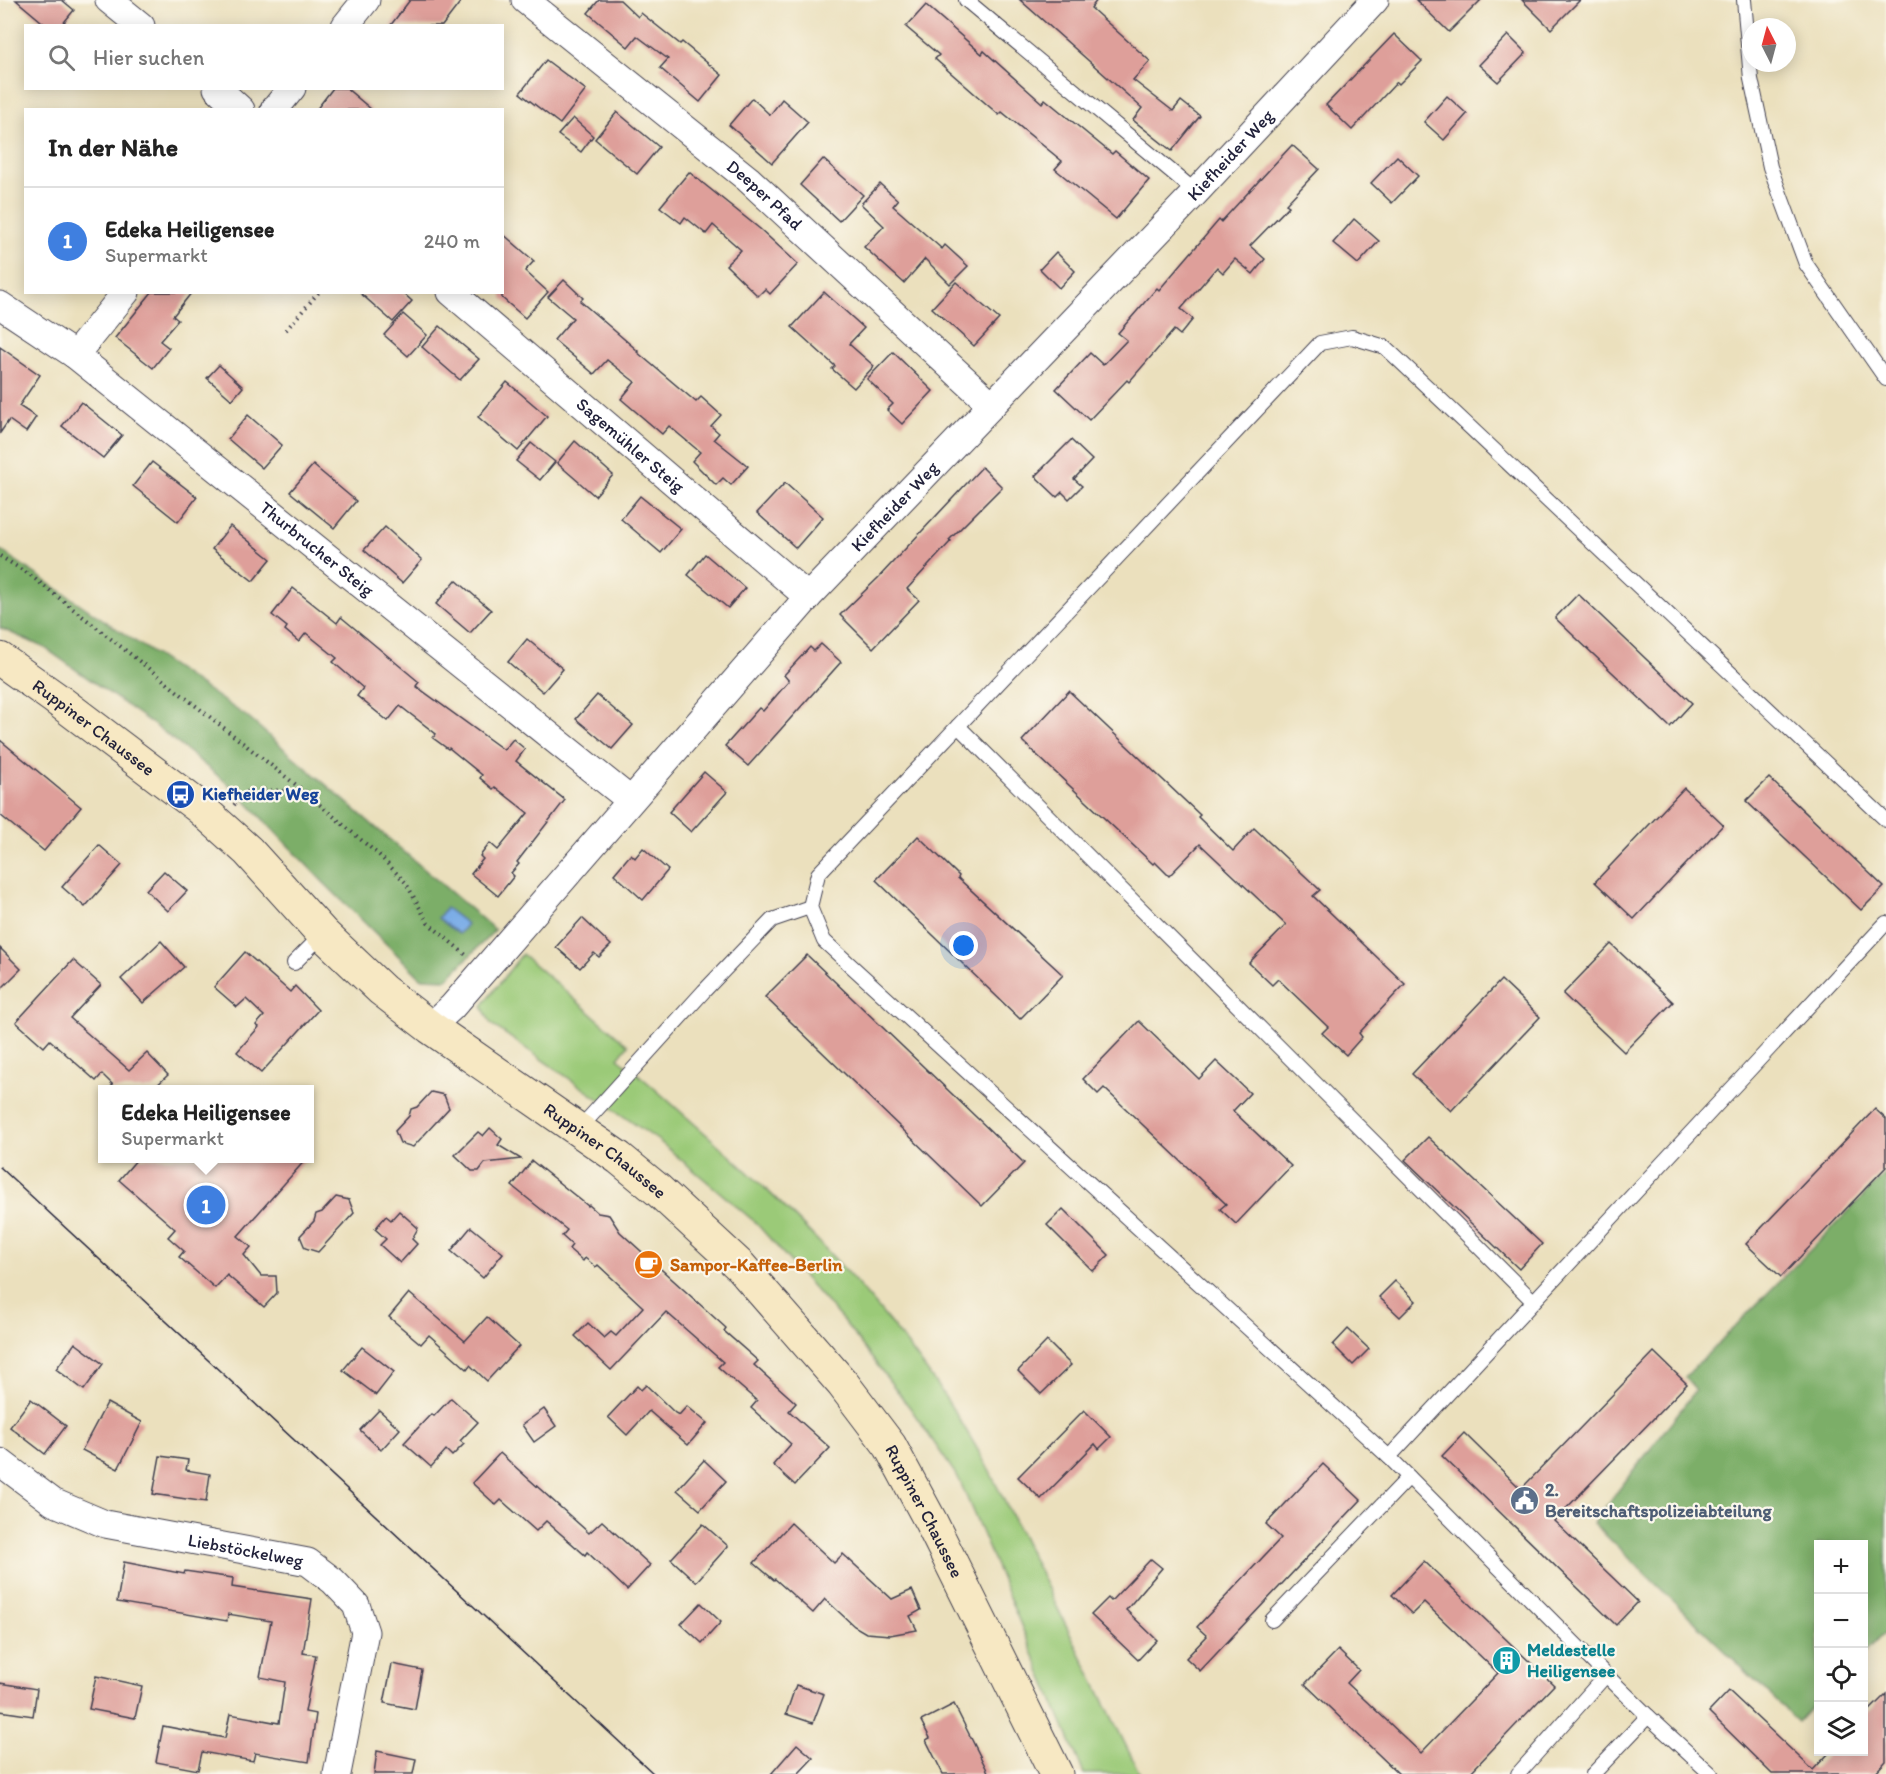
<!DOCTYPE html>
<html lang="de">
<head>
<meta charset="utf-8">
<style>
  body { margin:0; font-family:Itim,sans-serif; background:#f2f2f2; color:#222 }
  .controls { position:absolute; right:18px; bottom:18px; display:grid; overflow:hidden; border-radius:0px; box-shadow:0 3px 15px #0003 }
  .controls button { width:54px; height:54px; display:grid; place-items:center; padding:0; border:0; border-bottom:2px solid #e0e0e0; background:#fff; color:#222; font:30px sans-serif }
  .compass { position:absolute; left:1742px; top:18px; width:54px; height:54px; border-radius:50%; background:#fff; box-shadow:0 3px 15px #0003; rotate:354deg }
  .you { position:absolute; left:964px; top:946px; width:21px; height:21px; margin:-15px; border:4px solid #fff; border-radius:50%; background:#1a73e8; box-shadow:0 0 0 9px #1a73e833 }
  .badge { display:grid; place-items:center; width:39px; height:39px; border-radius:50%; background:#b5179e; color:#fff; font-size:20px; font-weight:700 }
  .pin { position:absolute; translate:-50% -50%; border:3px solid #fff; box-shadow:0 2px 6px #0006 }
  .popup { position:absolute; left:98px; top:1085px; width:216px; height:78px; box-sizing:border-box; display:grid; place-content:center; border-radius:0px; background:#fff; filter:drop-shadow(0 2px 4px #0005); font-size:20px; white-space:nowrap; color:#767676 }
  .popup b { font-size:22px; color:#222 }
  .popup::after { content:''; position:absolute; left:50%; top:100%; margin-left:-12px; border:12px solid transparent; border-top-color:#fff }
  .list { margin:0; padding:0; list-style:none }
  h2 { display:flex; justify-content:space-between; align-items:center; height:78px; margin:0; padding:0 24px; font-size:26px }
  h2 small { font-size:20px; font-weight:400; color:#767676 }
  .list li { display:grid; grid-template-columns:39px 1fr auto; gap:18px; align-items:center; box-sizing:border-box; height:108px; padding:0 24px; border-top:2px solid #e0e0e0 }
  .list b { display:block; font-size:22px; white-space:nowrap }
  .list p { margin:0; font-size:20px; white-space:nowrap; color:#767676 }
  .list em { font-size:20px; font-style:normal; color:#767676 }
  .icon { flex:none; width:33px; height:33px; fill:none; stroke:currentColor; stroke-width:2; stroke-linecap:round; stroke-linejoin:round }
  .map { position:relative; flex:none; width:1886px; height:1774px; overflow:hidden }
  .search { position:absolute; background:#fff; box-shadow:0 3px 15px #0003; left:24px; top:24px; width:480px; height:66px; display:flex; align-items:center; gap:15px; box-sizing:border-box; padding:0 21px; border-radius:0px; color:#767676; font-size:22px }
  .panel { position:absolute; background:#fff; box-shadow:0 3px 15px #0003; left:24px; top:108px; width:480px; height:186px; border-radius:0px }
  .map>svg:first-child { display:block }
</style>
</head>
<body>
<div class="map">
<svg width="1886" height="1774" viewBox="0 0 1886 1774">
  <rect width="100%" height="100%" fill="#fbf7ec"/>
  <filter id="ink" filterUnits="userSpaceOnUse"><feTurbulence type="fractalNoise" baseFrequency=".0167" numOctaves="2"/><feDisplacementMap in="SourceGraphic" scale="12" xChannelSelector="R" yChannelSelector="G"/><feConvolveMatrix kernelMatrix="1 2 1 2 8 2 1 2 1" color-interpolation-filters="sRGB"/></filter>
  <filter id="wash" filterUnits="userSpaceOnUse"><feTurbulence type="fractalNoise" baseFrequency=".008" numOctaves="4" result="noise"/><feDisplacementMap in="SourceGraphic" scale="24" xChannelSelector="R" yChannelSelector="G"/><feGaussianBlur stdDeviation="1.35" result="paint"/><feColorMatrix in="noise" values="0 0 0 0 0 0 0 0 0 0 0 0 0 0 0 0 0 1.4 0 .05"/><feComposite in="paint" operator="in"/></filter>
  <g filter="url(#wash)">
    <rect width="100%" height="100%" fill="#ebe0bd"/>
    <path fill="#9bca78" stroke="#5e765a" stroke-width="1.5" d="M522,954l106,91 -10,13c25,19 48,41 72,62 115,100 226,214 299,350l151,304h-56l-125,-295 -48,-70 -66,-86 -90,-101 -96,-81 -168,-117 -9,-18z"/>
    <g fill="#7cae68" stroke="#4f6852" stroke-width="1.5">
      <polygon points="0,550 246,716 495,930 447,979 421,978 323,882 233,788 161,730 45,648 0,628"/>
      <polygon points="1886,1173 1886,1631 1864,1654 1864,1544 1818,1544 1818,1700 1798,1722 1593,1523 1696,1390 1685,1377"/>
    </g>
    <polygon fill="#7cade7" stroke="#4f6891" stroke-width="1.5" points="446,908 467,924 459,934 438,918"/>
    <g id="blocks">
      <g fill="#de9f9a">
        <polygon points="16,0 62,0 74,10 61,26 47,26"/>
        <polygon points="410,0 462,0 442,26 390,26"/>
        <polygon points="599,0 620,0 638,17 641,13 680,44 682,42 722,75 700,102 660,68 668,59 637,36 628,47 588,13"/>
        <polygon points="1020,0 1097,0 1091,8 1150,61 1133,80 1173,111 1181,101 1200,116 1172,151 1133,120 1142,108"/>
        <polygon points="1416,0 1481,0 1449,32"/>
        <polygon points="1522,0 1580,0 1551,29"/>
        <polygon points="926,5 982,54 984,51 1042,103 1045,99 1112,154 1115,151 1149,180 1116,219 1055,169 1062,161 1002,112 999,115 935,59 939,55 906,27"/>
        <polygon points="1394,34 1422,61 1399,84 1397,82 1352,130 1326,105"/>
        <polygon points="1508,35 1526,53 1498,82 1479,65"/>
        <polygon points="546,60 586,90 560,124 520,93"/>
        <polygon points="333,88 346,88 372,110 316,110"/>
        <polygon points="1447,96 1467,114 1444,140 1424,122"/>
        <polygon points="752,98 770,115 782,99 808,122 772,163 729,125"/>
        <polygon points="617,112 659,147 637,174 595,139"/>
        <polygon points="573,118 593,136 581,152 558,135"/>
        <polygon points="1292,145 1319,169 1286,204 1289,206 1250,246 1265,259 1253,274 1235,259 1223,273 1217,267 1181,309 1193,319 1180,335 1174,330 1129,382 1127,380 1089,420 1056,389 1090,353 1103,365 1127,340 1118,333 1157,288 1159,290 1219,220 1221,222"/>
        <polygon points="1397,156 1418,176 1392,203 1371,183"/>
        <polygon points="823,159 863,195 839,221 800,185"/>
        <polygon points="689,172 760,229 798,264 770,294 765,289 758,296 726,265 741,250 713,225 706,234 685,217 681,223 660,207"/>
        <polygon points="880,184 898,200 893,206 942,249 945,245 968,266 950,284 925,259 904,283 864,247 884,226 861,204"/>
        <polygon points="1354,219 1379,241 1358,264 1333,243"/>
        <polygon points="502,233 534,261 525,271 548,292 525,318 502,298"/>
        <polygon points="1056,252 1075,271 1059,288 1040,269"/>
        <polygon points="564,280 583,298 580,301 638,351 637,352 696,402 701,397 721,415 711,426 719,433 714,439 748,466 731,485 723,478 716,485 692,461 700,452 669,426 662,434 621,399 635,382 607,360 594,374 554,340 573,318 548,297"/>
        <polygon points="956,282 999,319 974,346 932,308"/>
        <polygon points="152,292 192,292 173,316 178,320 160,341 169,348 153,368 115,338"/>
        <polygon points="359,292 402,292 412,301 393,322"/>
        <polygon points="824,292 864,328 849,344 874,366 854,388 832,369 835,366 792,327"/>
        <polygon points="403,314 427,335 408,356 384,335"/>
        <polygon points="440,326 479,359 460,380 422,347"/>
        <polygon points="0,347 40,375 19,406 36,417 26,432 9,420 0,433"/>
        <polygon points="893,352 933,391 902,424 887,410 893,404 867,379"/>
        <polygon points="219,365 243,387 232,400 207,378"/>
        <polygon points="507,382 547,416 518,451 478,417"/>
        <polygon points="81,402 122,435 103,458 62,426"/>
        <polygon points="248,415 282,445 262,468 228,439"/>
        <polygon points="1071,440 1092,460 1074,479 1082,486 1069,499 1062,492 1057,497 1035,476"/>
        <polygon points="575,441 613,475 595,496 557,463"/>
        <polygon points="531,443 555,462 540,480 516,461"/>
        <polygon points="152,462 197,497 178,522 133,486"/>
        <polygon points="313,465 356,501 334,528 290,492"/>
        <polygon points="982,467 1002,487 949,540 951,541 907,589 919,600 873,648 840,615 878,578"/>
        <polygon points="785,483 823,517 796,548 757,513"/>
        <polygon points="640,496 681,529 661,553 621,519"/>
        <polygon points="230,526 271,559 253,581 212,549"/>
        <polygon points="385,527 422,560 402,583 364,550"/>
        <polygon points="705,554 745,588 728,608 688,575"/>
        <polygon points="456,580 491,610 470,633 436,604"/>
        <polygon points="293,588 337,623 341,617 419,682 416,686 504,750 513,739 525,749 516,761 565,800 517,862 519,864 511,873 514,876 498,896 471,874 483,859 480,856 490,843 498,850 528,813 495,787 493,789 480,778 482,775 449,748 448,749 433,738 436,734 400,706 388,721 357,696 363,688 333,662 337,658 306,633 299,642 285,630 287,627 272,615"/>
        <polygon points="1578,594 1692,703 1670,727 1555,618"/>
        <polygon points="527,639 563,669 543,692 508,662"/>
        <polygon points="821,644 841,662 748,766 725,746 759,708 763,711 789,681 784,675 810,647 814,651"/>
        <polygon points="1069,691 1200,815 1198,817 1233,851 1254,828 1320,890 1313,896 1405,984 1359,1033 1362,1037 1346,1055 1322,1033 1328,1027 1278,979 1272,985 1249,963 1286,925 1200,844 1169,876 1155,862 1153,864 1022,741"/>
        <polygon points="597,695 633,725 612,749 576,719"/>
        <polygon points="0,740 81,807 44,851 0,815"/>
        <polygon points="704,772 727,792 691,832 669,812"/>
        <polygon points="1769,778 1884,887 1861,910 1746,801"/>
        <polygon points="1684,788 1723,825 1634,919 1595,882"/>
        <polygon points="918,836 959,876 958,878 1063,975 1020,1019 876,880"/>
        <polygon points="99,845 122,865 85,907 62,887"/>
        <polygon points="643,848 668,870 643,900 614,874 631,854 635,858"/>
        <polygon points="164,871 187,891 168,911 146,890"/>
        <polygon points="582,918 611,945 599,957 594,953 580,968 556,947"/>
        <polygon points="161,941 184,967 143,1003 121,979"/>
        <polygon points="1611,944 1673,1002 1624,1052 1563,994"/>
        <polygon points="0,948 21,969 0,990"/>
        <polygon points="245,952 290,992 295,986 318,1010 261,1073 237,1052 259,1027 256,1025 264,1016 246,999 237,1007 214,987"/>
        <polygon points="807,955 1024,1163 982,1206 765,997"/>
        <polygon points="73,960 101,985 70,1018 129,1070 147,1053 168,1075 153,1089 109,1089 113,1085 102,1074 96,1081 50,1040 44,1047 16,1022"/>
        <polygon points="1501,980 1540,1017 1451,1111 1412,1074"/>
        <polygon points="1139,1021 1199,1079 1216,1061 1250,1093 1233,1111 1291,1166 1236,1224 1220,1209 1226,1204 1104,1088 1098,1094 1083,1079"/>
        <polygon points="431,1092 444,1095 449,1108 413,1147 400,1143 395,1131 409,1116 411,1109 417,1107"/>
        <polygon points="1875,1109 1886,1119 1886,1167 1781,1277 1746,1244"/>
        <polygon points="490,1128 502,1139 498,1145 521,1159 485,1163 479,1171 472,1171 455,1155 478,1132 483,1136"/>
        <polygon points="1428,1137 1542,1244 1519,1269 1405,1160"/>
        <polygon points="138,1158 307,1158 238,1236 251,1247 244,1255 261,1276 276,1276 277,1293 264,1307 227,1275 215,1288 179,1257 184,1251 168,1237 175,1229 119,1180"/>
        <polygon points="532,1161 588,1206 589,1205 598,1213 609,1215 620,1232 726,1328 724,1331 758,1361 754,1365 796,1403 789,1411 830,1448 795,1485 773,1465 791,1444 751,1408 757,1401 718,1367 723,1362 666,1312 611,1370 575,1336 588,1323 604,1338 611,1332 616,1336 643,1307 598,1265 596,1267 585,1258 583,1261 569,1249 572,1245 562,1236 567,1230 512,1186"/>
        <polygon points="336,1197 349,1200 354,1213 318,1252 305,1248 300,1236 314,1221 316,1214 322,1212"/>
        <polygon points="1063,1209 1109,1255 1093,1271 1047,1225"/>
        <polygon points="399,1211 418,1228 412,1239 417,1244 400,1263 380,1245 386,1239 375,1229 386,1216 391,1220"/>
        <polygon points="471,1227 503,1253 483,1278 451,1251"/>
        <polygon points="1395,1281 1416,1301 1400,1317 1379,1297"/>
        <polygon points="409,1293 465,1341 487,1317 519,1346 487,1381 470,1365 467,1369 429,1335 421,1344 389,1317"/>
        <polygon points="1348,1329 1369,1349 1353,1365 1333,1345"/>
        <polygon points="1047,1341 1071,1365 1041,1394 1018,1371"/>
        <polygon points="75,1343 103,1364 84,1390 56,1369"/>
        <polygon points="362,1347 394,1372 376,1395 343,1370"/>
        <polygon points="1654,1352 1687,1384 1554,1521 1638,1602 1616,1625 1442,1456 1464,1433 1521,1489"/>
        <polygon points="646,1385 675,1413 679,1415 687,1406 707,1423 688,1445 649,1411 627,1435 608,1417 637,1386 641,1390"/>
        <polygon points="451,1398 478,1422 460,1441 464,1444 452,1456 446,1450 431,1467 404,1443 431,1414 434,1416"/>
        <polygon points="31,1399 66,1426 45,1454 10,1427"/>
        <polygon points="107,1403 142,1422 118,1469 82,1450"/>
        <polygon points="544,1409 556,1426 534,1442 522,1425"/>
        <polygon points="379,1410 400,1429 381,1450 360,1430"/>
        <polygon points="1084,1410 1111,1437 1099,1449 1095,1444 1041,1499 1018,1477"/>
        <polygon points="500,1453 589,1533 602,1521 650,1565 627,1590 587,1552 585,1555 546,1521 536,1531 501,1500 496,1505 472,1483"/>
        <polygon points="160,1456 188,1460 186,1470 210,1474 206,1502 153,1494"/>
        <polygon points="704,1460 726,1481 700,1510 677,1490"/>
        <polygon points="1323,1464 1361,1500 1200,1671 1186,1658 1207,1636 1197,1627 1281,1538 1266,1524"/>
        <polygon points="791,1523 834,1563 843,1554 892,1599 912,1590 921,1610 910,1616 917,1630 890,1635 866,1633 854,1626 825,1599 813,1613 775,1579 774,1580 754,1563"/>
        <polygon points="703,1524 728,1546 696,1582 671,1559"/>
        <polygon points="1151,1559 1162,1568 1126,1610 1157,1640 1138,1660 1091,1615 1108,1598 1111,1601"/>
        <polygon points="1424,1561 1554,1685 1469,1774 1399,1774 1305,1684 1338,1650 1359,1670 1347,1683 1421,1753 1498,1673 1424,1602 1412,1614 1392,1595"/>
        <polygon points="124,1562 184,1574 185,1571 233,1578 232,1587 312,1599 303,1653 316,1655 305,1712 316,1714 309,1762 255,1753 253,1761 202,1752 198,1770 156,1762 163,1726 225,1738 230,1714 279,1723 285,1682 260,1677 271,1621 228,1614 227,1621 117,1602"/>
        <polygon points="701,1603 721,1622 702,1643 681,1624"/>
        <polygon points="392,1664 422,1670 415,1709 384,1703"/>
        <polygon points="96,1676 142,1686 135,1718 89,1709"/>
        <polygon points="0,1683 37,1689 33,1716 0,1711"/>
        <polygon points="796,1685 824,1694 813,1723 786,1714"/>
        <polygon points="1729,1691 1813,1770 1830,1752 1863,1752 1863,1717 1886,1694 1886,1761 1874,1774 1772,1774 1709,1712"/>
        <polygon points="954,1704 989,1774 943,1774 926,1740 930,1738 921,1721"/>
        <polygon points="797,1744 813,1758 798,1774 771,1774"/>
        <polygon points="377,1751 416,1759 413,1774 374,1774"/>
      </g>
    </g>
  </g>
  <g filter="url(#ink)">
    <use href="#blocks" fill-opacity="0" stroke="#403e4e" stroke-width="1.5"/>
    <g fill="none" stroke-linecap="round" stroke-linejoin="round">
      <defs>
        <g id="lane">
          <polyline points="966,0 1196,192"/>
          <polyline points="1744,0 1751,79 1770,167 1806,264 1886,379"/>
          <polyline points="958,726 1533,1301"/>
          <polyline points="294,963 323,934"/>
          <polyline points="579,1129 704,991 772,920 810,907"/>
          <polyline points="1389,1457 824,941 810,907 818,874 1320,343 1352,337 1385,347 1886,820"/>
          <polyline points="1272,1620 1409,1477"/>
          <polyline points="1606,1675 1648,1716"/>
          <polyline points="1518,1774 1606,1675 1389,1457 1886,923"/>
          <polyline points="1593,1774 1648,1716 1711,1774"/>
        </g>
        <g id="street">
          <polyline points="109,0 141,26"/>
          <path id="s1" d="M525,0l223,179 244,226"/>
          <polyline points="345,26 366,0"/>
          <polyline points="217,88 241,110"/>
          <polyline points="274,110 292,88"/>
          <path id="s2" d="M451,292l357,305"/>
          <path id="s3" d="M0,305l75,50 555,445"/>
          <polyline points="75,355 126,292"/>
          <path id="s4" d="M430,1027l22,-20 356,-410 388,-405 179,-192"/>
          <path id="s5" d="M0,1462l53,40 52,22 203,38 25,19 23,24 9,27 -28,142"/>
        </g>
        <g id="secondary">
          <path id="s6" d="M0,659l55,39 144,109 49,44 75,83 59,56 48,37 189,131 39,32 82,76 103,118 47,62 41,76 125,252"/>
        </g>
      </defs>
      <use href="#lane" stroke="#403e4e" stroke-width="16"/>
      <use href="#street" stroke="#403e4e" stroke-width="29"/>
      <use href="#secondary" stroke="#403e4e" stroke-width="35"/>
      <g stroke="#403e4e" stroke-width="4" stroke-dasharray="1.5 4.5" stroke-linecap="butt">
        <polyline points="286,330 319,292"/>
        <polyline points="0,556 30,575 305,792"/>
        <polyline points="234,805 246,792 269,790 305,792 380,856 406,883 428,923 466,955"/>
      </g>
      <use href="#lane" stroke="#fff" stroke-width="14"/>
      <use href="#street" stroke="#fff" stroke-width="27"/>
      <use href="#secondary" stroke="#f7e8c3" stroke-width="33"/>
      <polyline stroke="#22223b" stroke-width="1.5" points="0,1167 654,1774"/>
    </g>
  </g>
  <defs>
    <symbol id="bus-disc" viewBox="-11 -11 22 22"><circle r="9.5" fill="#1a4fb4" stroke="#fbf7ec"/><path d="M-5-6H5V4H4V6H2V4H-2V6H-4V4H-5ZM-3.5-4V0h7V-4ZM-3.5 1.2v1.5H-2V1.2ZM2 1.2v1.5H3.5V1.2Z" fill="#fff"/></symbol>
    <symbol id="cafe-disc" viewBox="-11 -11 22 22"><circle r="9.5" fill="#e8710a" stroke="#fbf7ec"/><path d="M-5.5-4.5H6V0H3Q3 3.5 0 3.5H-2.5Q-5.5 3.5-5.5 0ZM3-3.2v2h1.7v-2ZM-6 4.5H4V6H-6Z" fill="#fff"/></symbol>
    <symbol id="civic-disc" viewBox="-11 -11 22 22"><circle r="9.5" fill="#5c6f8a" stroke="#fbf7ec"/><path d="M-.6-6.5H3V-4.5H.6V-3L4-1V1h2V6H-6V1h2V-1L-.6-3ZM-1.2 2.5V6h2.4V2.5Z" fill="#fff"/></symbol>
    <symbol id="building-disc" viewBox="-11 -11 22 22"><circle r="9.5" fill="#0f9aa8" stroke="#fbf7ec"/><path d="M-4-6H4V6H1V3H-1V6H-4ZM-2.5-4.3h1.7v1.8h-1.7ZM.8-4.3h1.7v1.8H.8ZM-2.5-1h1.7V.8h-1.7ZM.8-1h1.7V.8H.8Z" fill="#fff"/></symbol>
  </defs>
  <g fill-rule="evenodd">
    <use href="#bus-disc" x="164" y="778" width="33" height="33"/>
    <use href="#cafe-disc" x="632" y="1248" width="33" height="33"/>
    <use href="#civic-disc" x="1508" y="1484" width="33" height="33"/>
    <use href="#building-disc" x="1490" y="1644" width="33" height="33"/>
  </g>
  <g text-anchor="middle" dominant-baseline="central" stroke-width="4.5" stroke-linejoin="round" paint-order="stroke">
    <g font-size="18" fill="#22223b" stroke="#fbf7ec">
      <text stroke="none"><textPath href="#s4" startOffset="1184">Kiefheider Weg</textPath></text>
      <text stroke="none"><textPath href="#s1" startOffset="309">Deeper Pfad</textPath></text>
      <text stroke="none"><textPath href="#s2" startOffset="236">Sagemühler Steig</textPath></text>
      <text stroke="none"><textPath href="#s4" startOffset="698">Kiefheider Weg</textPath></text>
      <text stroke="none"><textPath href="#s3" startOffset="400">Thurbrucher Steig</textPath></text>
      <text stroke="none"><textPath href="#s6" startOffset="116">Ruppiner Chaussee</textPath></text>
      <text stroke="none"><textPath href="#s6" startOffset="782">Ruppiner Chaussee</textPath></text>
      <text stroke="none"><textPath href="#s6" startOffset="1268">Ruppiner Chaussee</textPath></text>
      <text stroke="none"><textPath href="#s5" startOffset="266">Liebstöckelweg</textPath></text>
    </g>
    <g font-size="18" font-weight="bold" fill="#164399" stroke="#fbf7ec" text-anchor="start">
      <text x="202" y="794">Kiefheider Weg</text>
    </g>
    <g font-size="18" font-weight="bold" fill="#c56008" stroke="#fbf7ec" text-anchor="start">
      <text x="670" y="1265">Sampor-Kaffee-Berlin</text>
    </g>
    <g font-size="18" font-weight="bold" fill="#4e5e75" stroke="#fbf7ec" text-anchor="start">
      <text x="1545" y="1490">2.<tspan x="1545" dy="21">Bereitschaftspolizeiabteilung</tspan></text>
    </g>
    <g font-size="18" font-weight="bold" fill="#0d838f" stroke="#fbf7ec" text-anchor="start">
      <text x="1527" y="1650">Meldestelle<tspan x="1527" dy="21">Heiligensee</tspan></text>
    </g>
  </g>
</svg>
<div class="controls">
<button>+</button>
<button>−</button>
<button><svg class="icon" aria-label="locate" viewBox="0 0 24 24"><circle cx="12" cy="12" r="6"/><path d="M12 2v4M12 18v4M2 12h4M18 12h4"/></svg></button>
<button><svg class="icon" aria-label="layers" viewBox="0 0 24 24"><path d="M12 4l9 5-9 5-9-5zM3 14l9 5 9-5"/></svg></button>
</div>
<svg class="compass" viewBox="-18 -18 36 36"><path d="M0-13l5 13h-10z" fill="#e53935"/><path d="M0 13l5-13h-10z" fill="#767676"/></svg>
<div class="you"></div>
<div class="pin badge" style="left:206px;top:1205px;background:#3f7fe0">1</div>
<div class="popup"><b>Edeka Heiligensee</b>Supermarkt</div>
<div class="search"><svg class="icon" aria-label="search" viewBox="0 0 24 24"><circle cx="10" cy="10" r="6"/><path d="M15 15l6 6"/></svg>Hier suchen</div>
<section class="panel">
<h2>In der Nähe<small></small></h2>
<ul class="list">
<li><span class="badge" style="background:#3f7fe0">1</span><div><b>Edeka Heiligensee</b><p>Supermarkt</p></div><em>240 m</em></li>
</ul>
</section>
</div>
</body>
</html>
